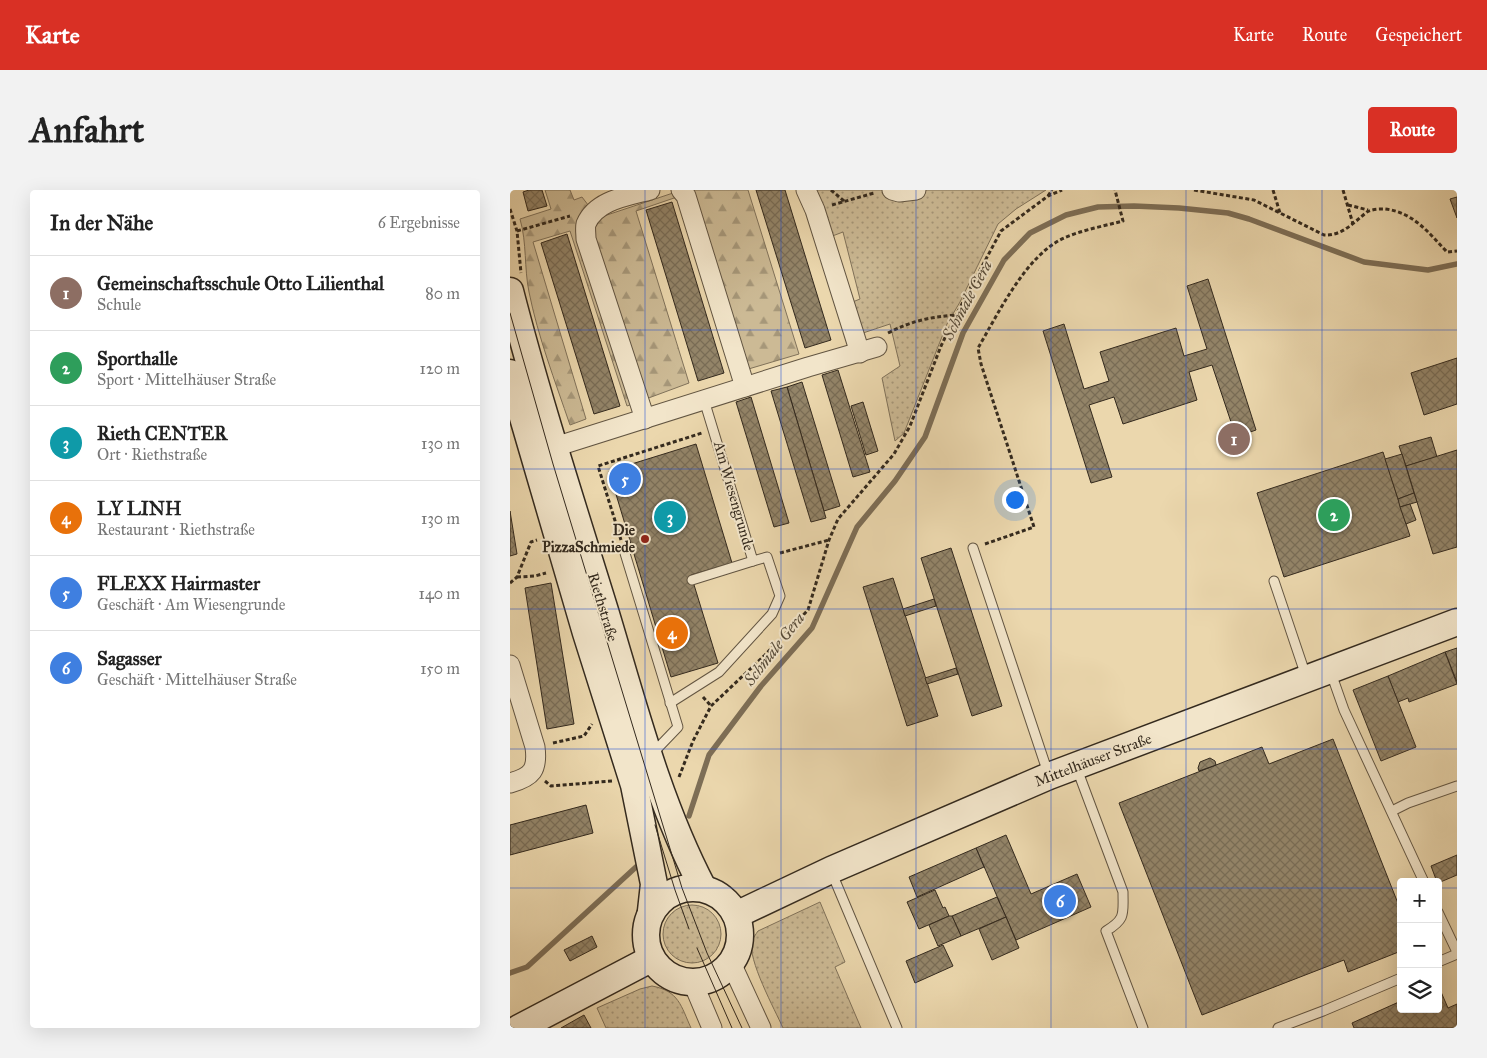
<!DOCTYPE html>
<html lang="de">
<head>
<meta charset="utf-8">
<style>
  body { margin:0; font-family:"IM FELL Great Primer",serif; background:#f2f2f2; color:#222 }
  .controls { position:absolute; right:15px; bottom:15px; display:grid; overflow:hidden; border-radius:5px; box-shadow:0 5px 20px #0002 }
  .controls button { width:45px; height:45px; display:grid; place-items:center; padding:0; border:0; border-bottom:1px solid #e0e0e0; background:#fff; color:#222; font:25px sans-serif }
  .you { position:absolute; left:504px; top:309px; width:18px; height:18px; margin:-12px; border:4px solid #fff; border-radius:50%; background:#1a73e8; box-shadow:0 0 0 8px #1a73e833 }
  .badge { display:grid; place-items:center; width:32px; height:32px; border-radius:50%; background:#d93025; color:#fff; font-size:16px; font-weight:700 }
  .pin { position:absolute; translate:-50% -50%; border:2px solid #fff; box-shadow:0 1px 5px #0006 }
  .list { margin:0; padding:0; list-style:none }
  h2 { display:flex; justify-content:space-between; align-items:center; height:65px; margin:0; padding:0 20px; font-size:21px }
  h2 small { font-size:16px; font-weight:400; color:#767676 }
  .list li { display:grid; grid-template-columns:32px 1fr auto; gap:15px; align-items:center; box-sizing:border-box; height:75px; padding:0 20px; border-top:1px solid #e0e0e0 }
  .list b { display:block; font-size:19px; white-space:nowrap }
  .list p { margin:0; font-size:16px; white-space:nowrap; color:#767676 }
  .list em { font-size:16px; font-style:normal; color:#767676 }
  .icon { flex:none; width:28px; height:28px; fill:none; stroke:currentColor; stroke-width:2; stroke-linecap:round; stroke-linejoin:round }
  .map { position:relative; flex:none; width:947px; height:838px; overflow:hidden; border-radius:5px }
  header { display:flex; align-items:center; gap:30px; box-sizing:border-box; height:70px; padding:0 25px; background:#d93025; color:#fff }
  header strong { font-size:24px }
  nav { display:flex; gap:28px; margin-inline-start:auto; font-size:18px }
  .intro { display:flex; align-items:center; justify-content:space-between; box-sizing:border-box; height:120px; padding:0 30px }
  h1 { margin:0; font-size:35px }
  .button { padding:12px 22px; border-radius:5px; background:#d93025; color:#fff; font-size:18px; font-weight:700 }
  main { display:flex; gap:30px; padding:0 30px }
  aside { flex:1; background:#fff; border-radius:5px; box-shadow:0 5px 20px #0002 }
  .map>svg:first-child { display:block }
</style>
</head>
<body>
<header>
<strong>Karte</strong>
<nav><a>Karte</a><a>Route</a><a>Gespeichert</a></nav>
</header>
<div class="intro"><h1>Anfahrt</h1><a class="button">Route</a></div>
<main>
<aside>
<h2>In der Nähe<small>6 Ergebnisse</small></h2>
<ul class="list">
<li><span class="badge" style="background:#8d6e63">1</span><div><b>Gemeinschaftsschule Otto Lilienthal</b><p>Schule</p></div><em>80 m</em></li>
<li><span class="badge" style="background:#2e9e5b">2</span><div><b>Sporthalle</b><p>Sport · Mittelhäuser Straße</p></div><em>120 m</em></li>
<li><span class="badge" style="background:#0f9aa8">3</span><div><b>Rieth CENTER</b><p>Ort · Riethstraße</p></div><em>130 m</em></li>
<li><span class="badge" style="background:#e8710a">4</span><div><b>LY LINH</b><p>Restaurant · Riethstraße</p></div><em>130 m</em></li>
<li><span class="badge" style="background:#3f7fe0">5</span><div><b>FLEXX Hairmaster</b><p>Geschäft · Am Wiesengrunde</p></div><em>140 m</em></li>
<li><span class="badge" style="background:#3f7fe0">6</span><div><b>Sagasser</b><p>Geschäft · Mittelhäuser Straße</p></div><em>150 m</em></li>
</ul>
</aside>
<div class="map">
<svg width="947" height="838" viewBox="0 0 947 838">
  <defs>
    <pattern id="grass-dots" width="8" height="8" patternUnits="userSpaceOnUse" patternTransform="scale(1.25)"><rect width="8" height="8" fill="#ccba95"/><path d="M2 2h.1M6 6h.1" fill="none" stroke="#a69779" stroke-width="1.8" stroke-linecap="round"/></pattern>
    <pattern id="forest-firs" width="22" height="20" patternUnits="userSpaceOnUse" patternTransform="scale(1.25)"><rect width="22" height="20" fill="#ccba95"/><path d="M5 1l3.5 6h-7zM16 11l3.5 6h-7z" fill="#a69779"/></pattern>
    <pattern id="building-cross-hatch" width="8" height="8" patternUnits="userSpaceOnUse" patternTransform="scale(1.25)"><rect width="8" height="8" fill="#938468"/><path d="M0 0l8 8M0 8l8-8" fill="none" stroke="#796c55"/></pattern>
  </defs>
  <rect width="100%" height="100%" fill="#ebd7ad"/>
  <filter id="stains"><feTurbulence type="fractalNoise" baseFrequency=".004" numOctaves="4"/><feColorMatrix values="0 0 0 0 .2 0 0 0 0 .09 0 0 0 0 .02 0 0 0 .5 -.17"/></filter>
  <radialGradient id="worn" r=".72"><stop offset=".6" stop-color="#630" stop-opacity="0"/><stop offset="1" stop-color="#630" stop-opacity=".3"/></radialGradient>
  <g fill="url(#grass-dots)" stroke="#80725a">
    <polygon points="291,0 536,0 506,19 488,34 450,112 437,134 394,243 385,251 372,188 390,176 380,134 341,147 330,117 350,109 333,42 309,51"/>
    <path d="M310,712l25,60 -10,5 26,61h-78c-8,-18 -36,-69 -31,-87 1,-3 4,-7 6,-10z"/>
    <circle cx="182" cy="744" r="29"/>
    <path d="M142,796c27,5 29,20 39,42h-85l-9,-20 43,-19z"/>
  </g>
  <path fill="url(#forest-firs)" stroke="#80725a" d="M35,0h25l4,10 8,-3 16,21 84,-28h66l51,164 -64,19 -55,-177 -44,15 53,172 -62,23 -57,-175 -37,11 53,177 -16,6c-15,-44 -32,-88 -41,-133 -5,-24 -2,-49 -9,-73l31,-10z"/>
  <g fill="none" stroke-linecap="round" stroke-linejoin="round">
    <g stroke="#7d6e56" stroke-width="5.5">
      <polyline points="179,626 199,565 251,496 302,438 347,337 385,291 415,247 453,143 494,70 520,43 556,25 588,17 624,16 669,18 718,23 739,29 854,72 918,80 947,74"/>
      <polyline points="0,783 17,777 126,677"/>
    </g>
  </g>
  <g fill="url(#building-cross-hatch)" stroke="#342a1e">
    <polygon points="19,0 32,0 37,16 18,21 13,2"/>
    <polygon points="246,0 275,0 321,150 295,158"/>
    <polygon points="947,7 947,28 940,9"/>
    <polygon points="162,12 214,183 188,191 136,20"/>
    <polygon points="57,44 110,216 84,224 31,53"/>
    <polygon points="698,89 746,240 726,247 702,175 679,182 687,210 613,234 604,207 579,215 602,287 581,293 533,141 554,134 574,199 599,191 590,162 666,138 674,166 697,159 677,96"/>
    <polygon points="947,168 947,214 914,225 901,183"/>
    <polygon points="328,180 360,282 343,287 312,185"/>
    <polygon points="292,192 330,316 314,321 277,197"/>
    <polygon points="277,197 316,328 301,332 261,201"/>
    <polygon points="241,207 279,333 264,337 226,212"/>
    <polygon points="353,212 368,261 356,265 341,216"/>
    <polygon points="921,247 927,267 896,276 889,256"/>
    <polygon points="186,254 222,373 181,385 208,473 161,487 99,281"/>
    <polygon points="947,260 947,357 923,364 896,276"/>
    <polygon points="873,262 900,346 774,387 747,303"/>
    <polygon points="892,264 904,303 888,309 875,269"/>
    <polygon points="904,303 907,312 890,317 888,309"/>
    <polygon points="900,314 906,330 896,334 890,317"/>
    <polygon points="0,321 7,364 0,366"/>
    <polygon points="441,358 492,516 462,526 411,368"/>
    <polygon points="383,388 428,526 397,536 353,397"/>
    <polygon points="41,393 64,534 37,539 15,398"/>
    <polygon points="424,409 426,416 395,426 393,419"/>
    <polygon points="947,458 947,492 935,462"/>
    <polygon points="935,462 947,494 899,512 898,508 888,512 878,486"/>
    <polygon points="446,478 448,484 417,494 415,488"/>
    <polygon points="878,486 906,557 871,571 843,500"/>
    <polygon points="823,549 891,721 891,761 838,782 834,770 692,825 609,613 752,557 759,574"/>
    <polygon points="700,568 705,571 706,575 689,581 688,578 690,572"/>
    <polygon points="76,615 83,643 0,665 0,635"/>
    <polygon points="496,645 521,704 567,684 581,717 506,750 466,658"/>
    <polygon points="466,658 474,677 407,707 399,687"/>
    <polygon points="947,665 947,685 928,693 927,692 921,676"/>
    <polygon points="425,700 433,718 435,717 439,726 409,739 397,712"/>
    <polygon points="487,707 496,727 451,746 442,726"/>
    <polygon points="439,726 442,726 451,746 428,756 419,735"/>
    <polygon points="496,727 509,758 482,770 469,739"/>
    <polygon points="82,746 87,757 60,771 54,760"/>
    <polygon points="433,755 443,776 405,793 396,771"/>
    <polygon points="928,795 938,818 947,814 947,838 844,838 842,833 891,811 891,819 928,819"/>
    <polygon points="74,825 81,838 51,838"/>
  </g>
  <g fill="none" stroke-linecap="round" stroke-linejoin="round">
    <defs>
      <g id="lane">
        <polyline points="463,358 538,583"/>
        <polyline points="114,360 168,537 143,563"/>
        <polyline points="182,390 243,371"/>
        <polyline points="764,391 796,486"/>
        <polyline points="821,483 834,520 914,692"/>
        <polyline points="160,513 209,482 262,424 270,406 257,367 243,371 194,210"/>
        <path d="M567,579l46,123c0,22 3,27 -17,39l37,97"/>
        <polyline points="882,621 898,613 947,596"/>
        <polyline points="321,681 387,838"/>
        <polyline points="928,722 947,762"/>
        <polyline points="928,772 947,764"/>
        <polyline points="768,838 813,821 891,788"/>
      </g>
      <g id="street">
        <polyline points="171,0 176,6 235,197"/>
        <polyline points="296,0 305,20 350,163"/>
        <polyline points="382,0 389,2 406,0"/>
        <path d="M135,229l-59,-180c0,-5 -1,-11 0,-15 10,-24 42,-28 64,-34"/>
        <polyline points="32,261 298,177 367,157"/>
        <path d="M0,475l25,82c3,23 -3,30 -25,36"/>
        <polyline points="221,773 251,838"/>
        <polyline points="183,793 202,838"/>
      </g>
      <g id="secondary">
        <path d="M0,101c28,109 63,216 96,323 28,93 52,188 97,274"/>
        <polyline points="0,183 76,443 124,595 144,694 141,721"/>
        <circle cx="183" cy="745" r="47"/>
        <polyline points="226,725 321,680 539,586 947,432"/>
        <polyline points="9,838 133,773 140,767"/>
      </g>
    </defs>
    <use href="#lane" stroke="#625542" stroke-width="11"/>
    <use href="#street" stroke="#625542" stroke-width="21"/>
    <use href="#secondary" stroke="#342a1e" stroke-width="29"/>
    <g stroke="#342a1e" stroke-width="3" stroke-dasharray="4 2.5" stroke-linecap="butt">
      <polyline points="321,0 334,11"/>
      <path d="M684,0l60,10 70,35c18,1 29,-12 43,-23 5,-3 12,-3 18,-3 28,3 44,24 62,43l10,-1"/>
      <polyline points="763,0 770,23"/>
      <polyline points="833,0 843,34"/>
      <polyline points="538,6 542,0"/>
      <polyline points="322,15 364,3"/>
      <polyline points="838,15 858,20"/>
      <polyline points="0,19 7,41 11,83"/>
      <polyline points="7,41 60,26"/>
      <path d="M378,143c23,-12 42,-16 68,-18"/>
      <polyline points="111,350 88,276 192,243"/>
      <path d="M475,354l49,-17 -53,-163 -3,-16c20,-34 48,-93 86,-110 18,-8 40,-12 59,-17l-8,-31"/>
      <polyline points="270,363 319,350"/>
      <polyline points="7,387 25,386 36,383"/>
      <polyline points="0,393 7,387 21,352 27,350"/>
      <polyline points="193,507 201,516"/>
      <polyline points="43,553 74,546 82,534"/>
      <polyline points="169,587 183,551 201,516 255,465 298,420 319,350 328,329 384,264 400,236 431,156 446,125 491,41 538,6 552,0"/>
      <polyline points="35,591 41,596 102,591"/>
    </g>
    <use href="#lane" stroke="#f2e5ca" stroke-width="9"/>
    <use href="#street" stroke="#f2e5ca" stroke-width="19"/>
    <use href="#secondary" stroke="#f2e5ca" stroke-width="26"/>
    <g stroke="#342a1e" stroke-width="1">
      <polyline points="0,123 43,274 172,698 197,763 232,838"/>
      <polyline points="145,635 165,700 179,739"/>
      <polyline points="187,758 222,838"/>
    </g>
  </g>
  <path fill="none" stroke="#1d4ed8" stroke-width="1" stroke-opacity="0.55" d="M135,0v838M271,0v838M406,0v838M541,0v838M676,0v838M812,0v838M0,140h947M0,279h947M0,419h947M0,559h947M0,698h891M928,698h19"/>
  <circle fill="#8f2418" stroke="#f2e5ca" stroke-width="2" cx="135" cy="349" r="5"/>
  <g text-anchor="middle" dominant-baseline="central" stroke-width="4" stroke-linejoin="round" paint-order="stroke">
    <g font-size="15" fill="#342a1e" stroke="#f2e5ca">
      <text transform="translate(224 306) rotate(74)">Am Wiesengrunde</text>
      <text transform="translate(93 417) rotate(73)">Riethstraße</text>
      <text transform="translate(583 570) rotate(-21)">Mittelhäuser Straße</text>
    </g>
    <g font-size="15" font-weight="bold" fill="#342a1e" stroke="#f2e5ca" text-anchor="end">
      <text x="125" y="340">Die<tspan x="125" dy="17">PizzaSchmiede</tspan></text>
    </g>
    <g font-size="16" font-style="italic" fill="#584c3a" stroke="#f2e5ca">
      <text transform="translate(457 110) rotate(-62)">Schmale Gera</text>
      <text transform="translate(264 459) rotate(-52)">Schmale Gera</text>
    </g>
  </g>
  <rect width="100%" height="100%" filter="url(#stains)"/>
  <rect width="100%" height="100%" fill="url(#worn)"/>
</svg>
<div class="controls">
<button>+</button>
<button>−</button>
<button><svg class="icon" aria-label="layers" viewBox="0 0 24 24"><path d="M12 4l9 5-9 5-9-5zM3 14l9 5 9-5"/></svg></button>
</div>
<div class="you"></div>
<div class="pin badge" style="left:724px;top:249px;background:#8d6e63">1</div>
<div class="pin badge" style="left:824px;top:325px;background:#2e9e5b">2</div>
<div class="pin badge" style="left:160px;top:327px;background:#0f9aa8">3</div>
<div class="pin badge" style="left:162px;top:443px;background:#e8710a">4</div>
<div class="pin badge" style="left:115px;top:289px;background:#3f7fe0">5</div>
<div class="pin badge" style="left:550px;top:711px;background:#3f7fe0">6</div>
</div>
</main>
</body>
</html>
